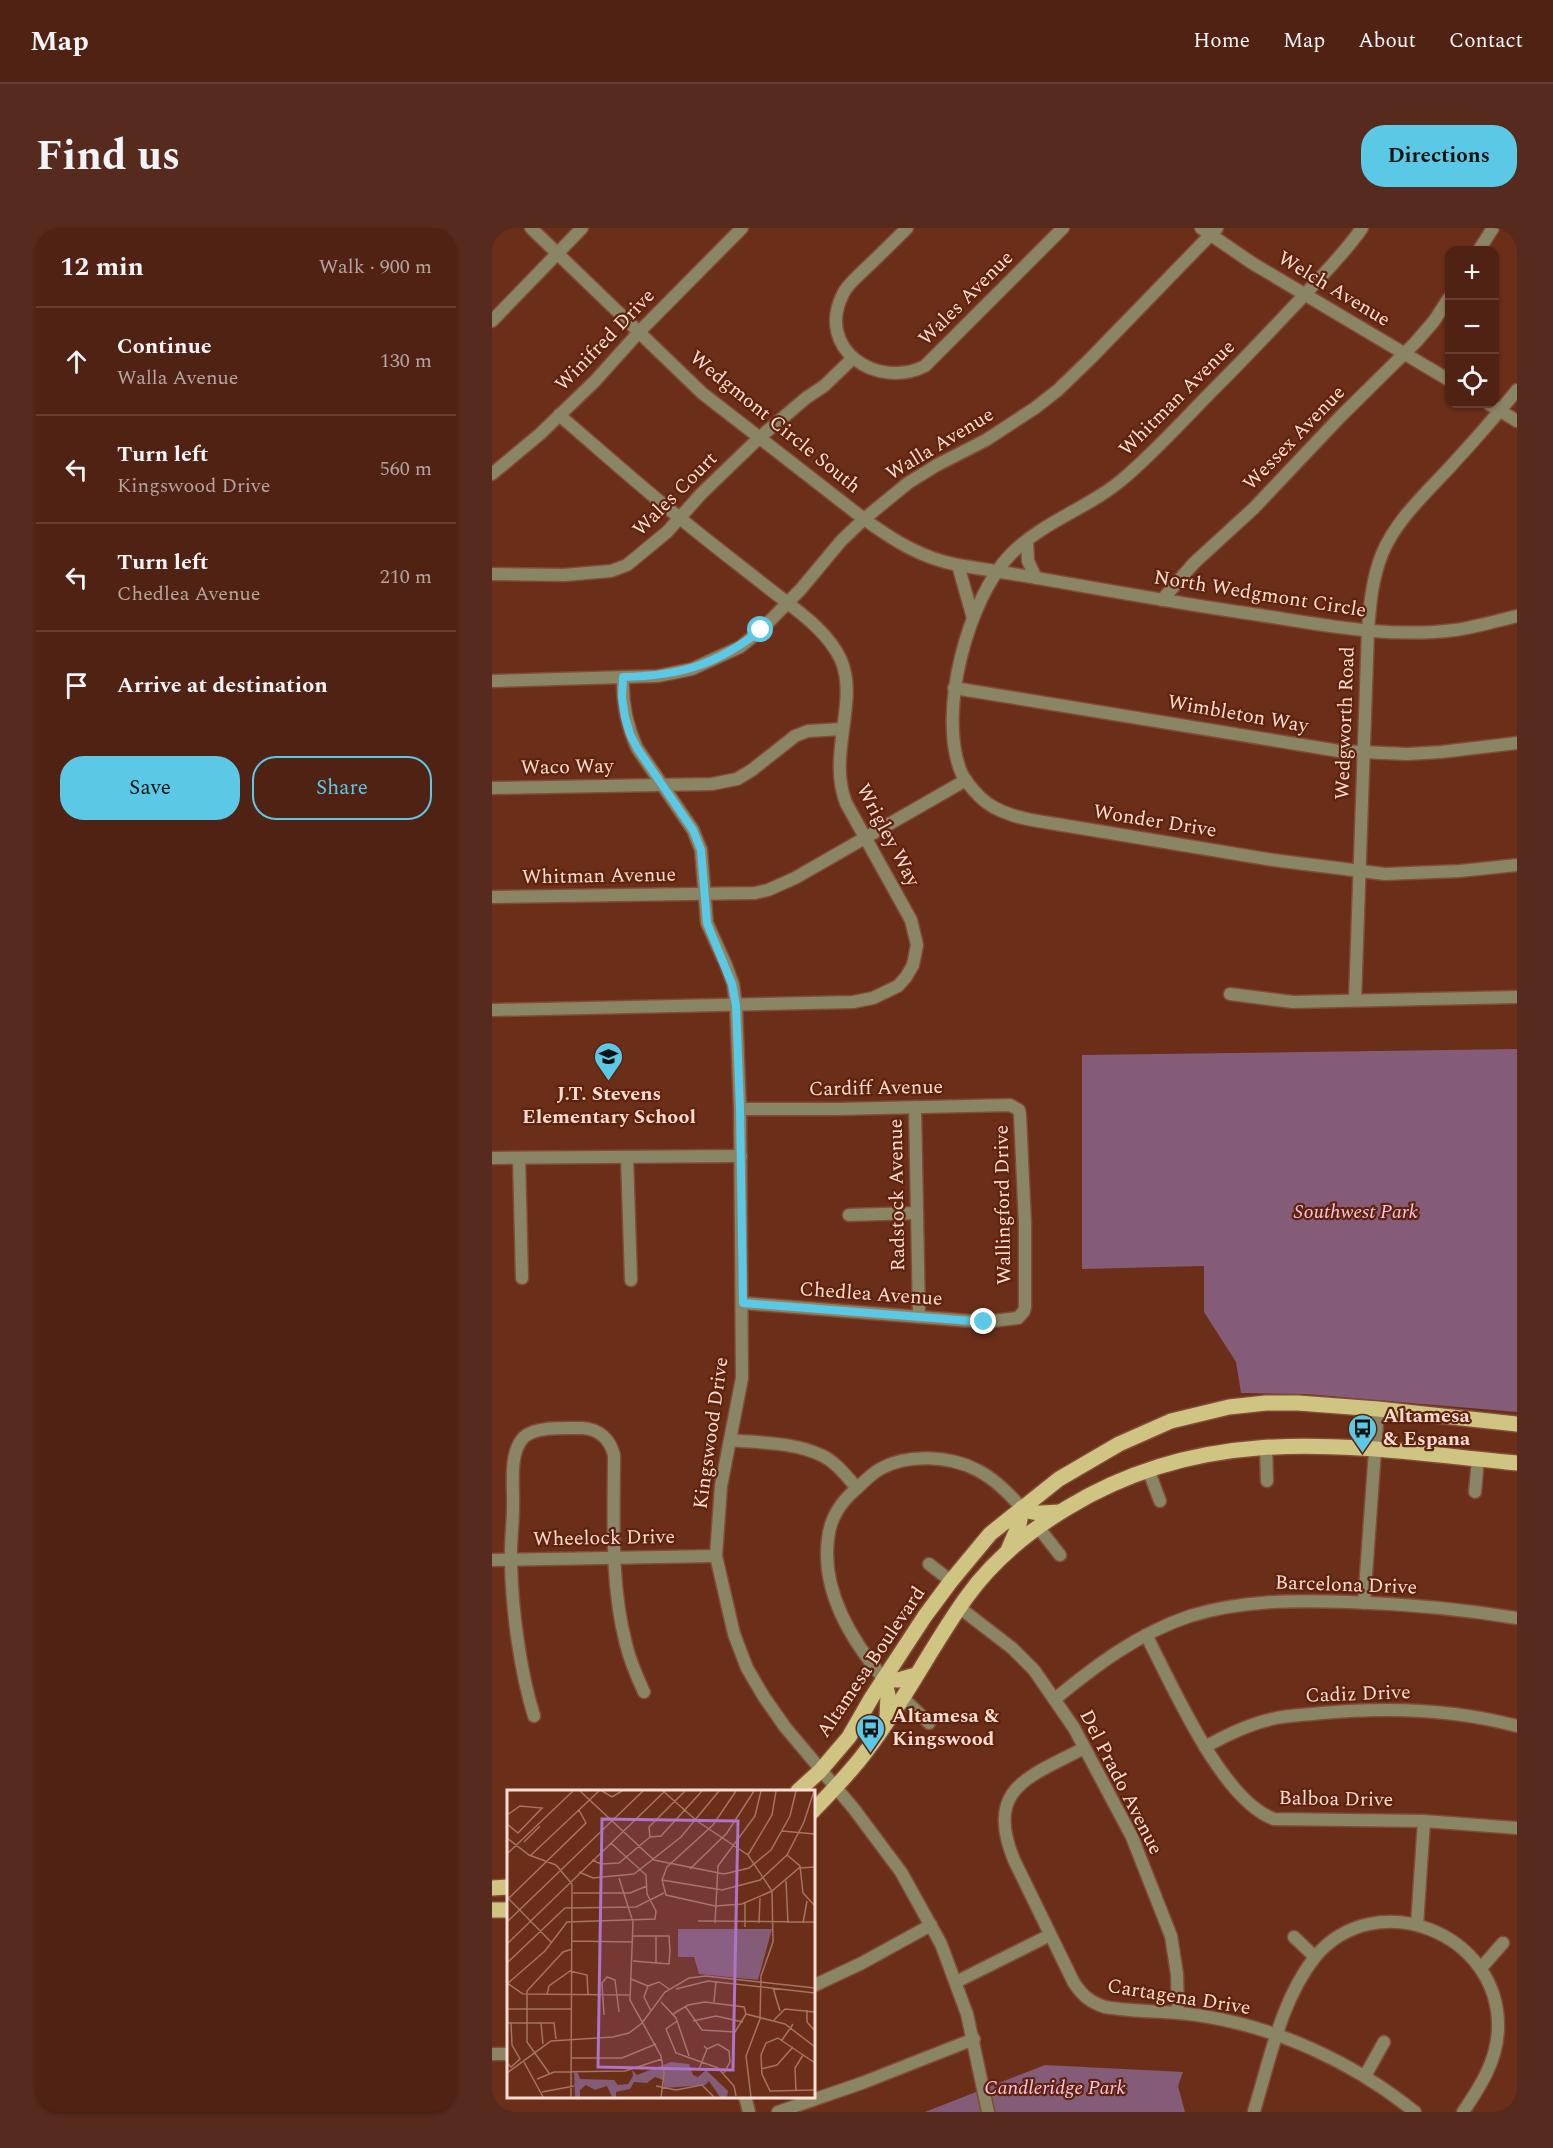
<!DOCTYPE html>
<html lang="en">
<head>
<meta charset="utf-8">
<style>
  body { margin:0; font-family:Spectral,serif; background:#562a1c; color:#f1f3f6 }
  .controls { position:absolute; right:18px; top:18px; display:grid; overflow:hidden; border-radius:12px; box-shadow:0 2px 4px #0004 }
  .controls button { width:54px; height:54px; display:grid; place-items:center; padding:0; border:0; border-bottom:2px solid #673f33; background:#502213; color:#f1f3f6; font:30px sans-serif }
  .stop { position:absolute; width:18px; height:18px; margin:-14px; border:4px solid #5bc8e6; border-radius:50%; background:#fff }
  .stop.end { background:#5bc8e6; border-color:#fff; box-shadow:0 2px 6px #0008 }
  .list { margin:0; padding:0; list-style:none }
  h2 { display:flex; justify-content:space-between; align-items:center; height:78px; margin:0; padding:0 24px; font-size:26px }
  h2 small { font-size:20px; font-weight:400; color:#b4a4a0 }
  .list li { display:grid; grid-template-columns:39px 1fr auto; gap:18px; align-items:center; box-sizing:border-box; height:108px; padding:0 24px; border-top:2px solid #673f33 }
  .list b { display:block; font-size:22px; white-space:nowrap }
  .list p { margin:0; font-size:20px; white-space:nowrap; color:#b4a4a0 }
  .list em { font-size:20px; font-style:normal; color:#b4a4a0 }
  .actions { display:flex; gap:12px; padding:18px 24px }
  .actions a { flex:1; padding:14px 0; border:2px solid #5bc8e6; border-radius:24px; text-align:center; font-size:21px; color:#5bc8e6 }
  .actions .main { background:#5bc8e6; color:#111 }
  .icon { flex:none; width:33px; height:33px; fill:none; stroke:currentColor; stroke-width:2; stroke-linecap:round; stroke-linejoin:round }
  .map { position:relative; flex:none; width:1025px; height:1884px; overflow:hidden; border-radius:24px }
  header { display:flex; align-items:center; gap:36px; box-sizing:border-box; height:84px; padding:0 30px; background:#502213; border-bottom:2px solid #673f33 }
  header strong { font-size:28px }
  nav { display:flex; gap:33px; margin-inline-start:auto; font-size:21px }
  .intro { display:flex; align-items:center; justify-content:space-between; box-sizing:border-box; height:144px; padding:0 36px }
  h1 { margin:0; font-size:42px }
  .button { padding:15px 27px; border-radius:24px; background:#5bc8e6; color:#111; font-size:21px; font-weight:700 }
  main { display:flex; gap:36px; padding:0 36px }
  aside { flex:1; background:#502213; border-radius:24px; box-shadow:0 2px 4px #0004 }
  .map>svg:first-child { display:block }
</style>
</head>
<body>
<header>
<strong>Map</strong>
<nav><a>Home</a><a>Map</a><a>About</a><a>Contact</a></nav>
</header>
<div class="intro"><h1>Find us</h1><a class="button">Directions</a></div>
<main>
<aside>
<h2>12 min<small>Walk · 900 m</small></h2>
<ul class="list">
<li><svg class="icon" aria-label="ahead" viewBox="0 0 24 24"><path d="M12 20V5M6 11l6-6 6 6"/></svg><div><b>Continue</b><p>Walla Avenue</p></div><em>130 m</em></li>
<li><svg class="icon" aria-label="left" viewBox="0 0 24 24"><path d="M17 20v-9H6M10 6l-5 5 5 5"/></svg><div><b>Turn left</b><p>Kingswood Drive</p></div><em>560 m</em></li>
<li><svg class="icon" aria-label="left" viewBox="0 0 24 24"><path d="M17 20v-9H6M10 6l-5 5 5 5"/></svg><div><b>Turn left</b><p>Chedlea Avenue</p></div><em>210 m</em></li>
<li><svg class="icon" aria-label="arrive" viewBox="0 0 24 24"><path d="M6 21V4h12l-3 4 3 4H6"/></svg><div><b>Arrive at destination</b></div></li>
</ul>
<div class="actions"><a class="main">Save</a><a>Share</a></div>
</aside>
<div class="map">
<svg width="1025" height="1884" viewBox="0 0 1025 1884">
  <rect width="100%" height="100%" fill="#6b2e19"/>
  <g fill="#845c77">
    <polygon points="1025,821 1025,1184 814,1166 749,1165 744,1134 712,1084 712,1038 590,1041 590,827"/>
    <polygon points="553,1837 691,1844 686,1858 693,1884 433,1884"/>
  </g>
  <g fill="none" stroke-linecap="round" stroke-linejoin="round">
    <defs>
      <g id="minor">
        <path d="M39,0l171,165 162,126c29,21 57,39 94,46 96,15 192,34 288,48 69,10 139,26 209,17 21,-3 41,-9 62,-14"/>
        <path d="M415,0c-14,14 -28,28 -43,42 -7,7 -17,15 -21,24 -28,55 34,96 82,72l138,-138"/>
        <polyline points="709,0 760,35 957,152"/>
        <path d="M870,0c-15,22 -35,42 -53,62 -30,32 -60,64 -91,95 -31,31 -61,65 -94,93 -33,29 -82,44 -113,76 -43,44 -74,159 -50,218 4,9 12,18 19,25 19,19 51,23 76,27l217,36 112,14 75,-3 57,-6"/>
        <polyline points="987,22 1001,0"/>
        <polyline points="0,93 90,0"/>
        <polyline points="997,176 1025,193"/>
        <polyline points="0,246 48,206 103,153 147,104 250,0"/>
        <polyline points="535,313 536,333 544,350"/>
        <polyline points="466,337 481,390"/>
        <polyline points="0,346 72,347 119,343 135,337 175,304 209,266 267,210 314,170 332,158 360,131"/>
        <polyline points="670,372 702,335 762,280 849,188 923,115 942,93 957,70"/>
        <path d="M131,449c-1,26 3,47 14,71l56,82 8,20 6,73 19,42 7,19 3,21 4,104 2,269 -21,108 -5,70 18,78 13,34 17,29 21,30 69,82 47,63 40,72 26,70 21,98"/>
        <polyline points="0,453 166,448 200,441 248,419 269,402 309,361 349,313 372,291 416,255 445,237 494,212 543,180 566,162 599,130 725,0"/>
        <polyline points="462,460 847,523 915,526 949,524 1025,515"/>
        <polyline points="0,560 220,556 245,551 260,542 303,508 316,503 350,501"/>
        <polyline points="0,669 263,665 276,662 303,650 474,552"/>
        <polyline points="738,766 801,774 1025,769"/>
        <path d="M863,772l13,-370c2,-26 4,-51 14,-76 14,-34 44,-61 68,-87 23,-25 46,-51 67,-77"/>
        <path d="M0,782l361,-8 20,-4 25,-12 8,-9 7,-12 4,-20 -6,-25 -65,-117c-19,-49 13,-101 -5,-143 -14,-31 -49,-53 -74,-73 -29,-23 -58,-45 -86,-68 -42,-34 -81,-69 -122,-104"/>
        <polyline points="423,879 427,1089"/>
        <polyline points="248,881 346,881 518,877 527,882 528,887 533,996 533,1079 532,1083 526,1090 492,1094 251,1075"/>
        <polyline points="135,929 139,1052"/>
        <polyline points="0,930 249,928"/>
        <polyline points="27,930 30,1050"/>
        <polyline points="357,987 425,985"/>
        <path d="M238,1212c30,3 65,2 93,16 14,7 24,21 34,32"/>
        <polyline points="774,1218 775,1253"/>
        <polyline points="656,1241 668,1273"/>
        <polyline points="983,1264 986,1231"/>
        <polyline points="546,1299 568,1327"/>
        <polyline points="0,1332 224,1328"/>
        <polyline points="437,1336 459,1353"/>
        <polyline points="872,1375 886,1181"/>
        <polyline points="468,1380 520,1420 542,1442 582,1500 640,1609 679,1708 685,1746 686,1785"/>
        <path d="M654,1407c26,49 75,165 128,184l150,2 93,7"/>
        <path d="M392,1451c-32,-38 -63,-87 -56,-140 2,-21 12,-36 28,-50 8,-7 15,-15 24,-20 28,-16 70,-13 97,1 18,9 32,24 45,38"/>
        <polyline points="410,1469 437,1495"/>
        <path d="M563,1471c41,-34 84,-66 135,-83 52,-16 105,-16 159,-14 56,2 112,7 168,16"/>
        <path d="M42,1488c-14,-45 -22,-106 -23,-153 -1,-19 2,-37 2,-55 1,-20 -5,-55 11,-71 12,-11 43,-9 58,-9 17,1 28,11 32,27 0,63 -4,128 12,189 4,17 11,33 18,48"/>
        <path d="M713,1519c21,-12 44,-23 67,-28 16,-4 34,-4 50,-6 64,-6 132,-4 195,13"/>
        <path d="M592,1520c-54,29 -100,39 -70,112l60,123c9,13 16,19 31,24 30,5 61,4 91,8 79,11 157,47 219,97"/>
        <polyline points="925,1697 932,1593"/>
        <path d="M823,1729c61,-73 186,-24 183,72 -1,32 -18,58 -35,83"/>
        <polyline points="989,1740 1011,1715"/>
        <polyline points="464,1754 558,1707"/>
        <polyline points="321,1758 370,1735 439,1697"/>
        <polyline points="0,1826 16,1826"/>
        <polyline points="873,1848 892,1814"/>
        <polyline points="253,1868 257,1884"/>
        <path d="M762,1883c16,-52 27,-111 61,-154l-21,-20"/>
        <polyline points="286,1884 370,1855 482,1811"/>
      </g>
      <g id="major">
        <path d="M517,1320l10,-23 3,-17c11,7 24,5 37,4"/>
        <polyline points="395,1490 396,1467 392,1451 406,1452 424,1447"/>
        <polyline points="306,1563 328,1543 357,1509 380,1469 433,1388 459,1353 498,1306 567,1251 627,1216 679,1193 737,1179 774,1175 806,1175 886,1181 1025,1196"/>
        <path d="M321,1583c19,-20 38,-39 54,-61 37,-48 64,-103 99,-152 26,-37 63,-67 101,-90 146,-89 290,-60 450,-45"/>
        <polyline points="0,1660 16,1659"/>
        <polyline points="0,1682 16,1682"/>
      </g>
    </defs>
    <use href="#minor" stroke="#824a37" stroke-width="15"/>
    <use href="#major" stroke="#824a37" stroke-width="18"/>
    <use href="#minor" stroke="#8a8565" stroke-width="12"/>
    <use href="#major" stroke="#d0c482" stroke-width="15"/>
  </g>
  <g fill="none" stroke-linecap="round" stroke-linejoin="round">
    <path stroke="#5bc8e6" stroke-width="8" d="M269,402c-45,35 -81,46 -138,47l-1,20 3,20 5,17 7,14 56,82 8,20 6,73 25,61 4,21 4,104 3,194 241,19"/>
  </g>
  <defs>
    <symbol id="school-pin" viewBox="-11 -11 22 30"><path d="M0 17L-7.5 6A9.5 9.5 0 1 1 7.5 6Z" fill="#5bc8e6" stroke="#5f230d"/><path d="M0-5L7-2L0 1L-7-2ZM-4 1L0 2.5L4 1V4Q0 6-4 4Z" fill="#111"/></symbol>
    <symbol id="bus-pin" viewBox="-11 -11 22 30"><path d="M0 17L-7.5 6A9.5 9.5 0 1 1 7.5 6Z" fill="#5bc8e6" stroke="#5f230d"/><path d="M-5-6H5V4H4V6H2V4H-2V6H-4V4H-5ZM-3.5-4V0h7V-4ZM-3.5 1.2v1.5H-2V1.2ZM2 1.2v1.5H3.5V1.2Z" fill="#111"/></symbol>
  </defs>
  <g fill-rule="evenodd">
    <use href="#school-pin" x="100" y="812" width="33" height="45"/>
    <use href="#bus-pin" x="854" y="1184" width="33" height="45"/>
    <use href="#bus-pin" x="362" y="1484" width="33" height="45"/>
  </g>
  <g text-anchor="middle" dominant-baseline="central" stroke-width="4.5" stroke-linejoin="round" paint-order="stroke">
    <g font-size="20" fill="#fcddd3" stroke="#5f230d">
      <text transform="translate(842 61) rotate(31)">Welch Avenue</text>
      <text transform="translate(474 70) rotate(-45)">Wales Avenue</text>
      <text transform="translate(113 112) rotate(-46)">Winifred Drive</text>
      <text transform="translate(685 170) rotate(-45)">Whitman Avenue</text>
      <text transform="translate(283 194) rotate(39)">Wedgmont Circle South</text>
      <text transform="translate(802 210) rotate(-46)">Wessex Avenue</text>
      <text transform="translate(448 216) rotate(-31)">Walla Avenue</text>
      <text transform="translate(183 266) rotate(-45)">Wales Court</text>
      <text transform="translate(768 366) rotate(9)">North Wedgmont Circle</text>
      <text transform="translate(746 486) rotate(10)">Wimbleton Way</text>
      <text transform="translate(853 495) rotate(-88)">Wedgworth Road</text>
      <text transform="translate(75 539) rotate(-1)">Waco Way</text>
      <text transform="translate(663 593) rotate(9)">Wonder Drive</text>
      <text transform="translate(396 607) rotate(62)">Wrigley Way</text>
      <text transform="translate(107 648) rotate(-1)">Whitman Avenue</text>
      <text transform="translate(384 860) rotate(-1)">Cardiff Avenue</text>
      <text transform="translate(405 967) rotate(-91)">Radstock Avenue</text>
      <text transform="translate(511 977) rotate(-91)">Wallingford Drive</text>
      <text transform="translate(379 1066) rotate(4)">Chedlea Avenue</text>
      <text transform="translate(219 1205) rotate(-82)">Kingswood Drive</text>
      <text transform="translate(112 1310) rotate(-1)">Wheelock Drive</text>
      <text transform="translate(854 1357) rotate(2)">Barcelona Drive</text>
      <text transform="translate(379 1434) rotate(-56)">Altamesa Boulevard</text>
      <text transform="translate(866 1466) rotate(-2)">Cadiz Drive</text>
      <text transform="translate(629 1554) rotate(63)">Del Prado Avenue</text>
      <text transform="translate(844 1571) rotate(1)">Balboa Drive</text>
      <text transform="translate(687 1769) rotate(9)">Cartagena Drive</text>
    </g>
    <g font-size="20" font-weight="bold" fill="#fcddd3" stroke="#5f230d" text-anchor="start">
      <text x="117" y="866" text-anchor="middle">J.T. Stevens<tspan x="117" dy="23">Elementary School</tspan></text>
      <text x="891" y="1188">Altamesa<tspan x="891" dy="23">&amp; Espana</tspan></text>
      <text x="400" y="1488">Altamesa &amp;<tspan x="400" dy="23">Kingswood</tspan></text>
    </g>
    <g font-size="20" font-style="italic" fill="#f9c2e6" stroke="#5f230d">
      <text x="864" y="984">Southwest Park</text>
      <text x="563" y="1860">Candleridge Park</text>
    </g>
  </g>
  <g transform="translate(15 1562)">
    <rect width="308" height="308" fill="#6b2e19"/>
    <path d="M171,139h94l-14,51 -59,-6 -5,-17h-16zM164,272l18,2 4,11 5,2 8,-7 22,21 -1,6h-7l-11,-16 -4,4 -41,3 -1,-8 -8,-3 -8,6 -13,-1 -4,7 -14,3v5h-4l-5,-11 -12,4 -9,-5 -6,5v7h-5l-1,-25 4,1 2,6 34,1 4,5 10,-1 5,-8 -1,-6 5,5z" fill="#845c77"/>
    <path fill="none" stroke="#a57463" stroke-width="1.5" d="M73,1l74,69 70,14 25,-6 22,-18 19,-34 6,-25M95,1l10,6 10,-6M156,1l34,30 51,34 24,36 1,51 -12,34 -1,43 -14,37 5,41M229,1l-23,34 -46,42 -5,13 4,15 49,11 27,-2 30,-13 27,-23 16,-1M0,25l13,-9 22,2 -24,25 -11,-9M275,41l33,3M143,47l11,-1 41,-45M143,47l-1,-10 36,-36M0,48l22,17 27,10 16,19 -1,213M17,52l16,-16M0,64l66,-63M241,65l24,-40 4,-24M280,65l13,11 3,27 12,13M23,66l69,-65M85,70l9,4 18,-1 31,-26M183,79l37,-36 27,-42M72,82l14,6 41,-4 47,-37 38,-46M112,88l14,44 -3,78 31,56 3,18 -3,23M155,90l60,10 38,-10 27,-25 17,-33 10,-31M279,91l2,42M66,103h57l17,-7M0,107l44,45M0,110l79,-77 -7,-13M238,113v24M191,131l117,1M0,132l136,-131M208,133l3,-57 37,-50 6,-25M252,133l1,-25M296,133l4,-22M149,146v27M65,151l61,1M0,154l158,-153M126,171l36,3 1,-13 -1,-15h-36M0,173l58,-55 71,-1 28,-14M124,189l17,7M0,193l16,11 106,1M0,194l38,-33 22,-29 88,-3 1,-8 -9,-17 -1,-19 -35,-32M141,196l-4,11 7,14M141,196l11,-4 10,7M266,198l7,23M169,199l32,-8 107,12M40,204l2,-8 21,-15 17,4 1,19M154,212l15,16 13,38M207,212l2,-21M178,216l17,24 33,2 11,-18M0,219h65M300,220v12l8,9M166,224l15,-9 17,-3 39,5 2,7M239,224l39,10 30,23M97,225l-2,-32 5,-6 8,3 4,32M267,230l11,-11 30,3M170,231l-11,8 10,24 42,15 16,18 2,10M186,231l23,-5 27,6M0,233h47l2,16M34,233l2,21M275,250l11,-16M200,259l11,-5 11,7 1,11 -6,11M65,268h50l34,-14M17,272l19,35M0,273l4,4 9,-8 -8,-14 -1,-22M308,273l-37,-25 -12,5 -5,12 1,19 8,17 45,-1M192,279l8,-20 -3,-3M254,279l16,-4 16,-18M0,283l44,-32 62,-4 16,-4 13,-10 23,-31 24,-14 17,-2 109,12M42,283l-22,-31v-51l36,-39 9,-3M30,289l17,-7 71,-1 37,-12M149,296l20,4 26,-5 12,12M289,301l-1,-23 8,-13M35,302l32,-6"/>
    <path fill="#af73c7" fill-opacity="0.15" stroke="#af73c7" stroke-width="3" d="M95,29l136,2 -5,249 -135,-3z"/>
    <rect width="308" height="308" fill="none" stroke="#fcddd3" stroke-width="3"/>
  </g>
</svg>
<div class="controls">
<button>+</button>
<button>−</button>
<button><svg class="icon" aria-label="locate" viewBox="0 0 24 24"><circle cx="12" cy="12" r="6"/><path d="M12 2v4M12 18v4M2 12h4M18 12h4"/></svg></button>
</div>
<div class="stop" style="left:269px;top:402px"></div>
<div class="stop end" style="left:492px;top:1094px"></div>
</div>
</main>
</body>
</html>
